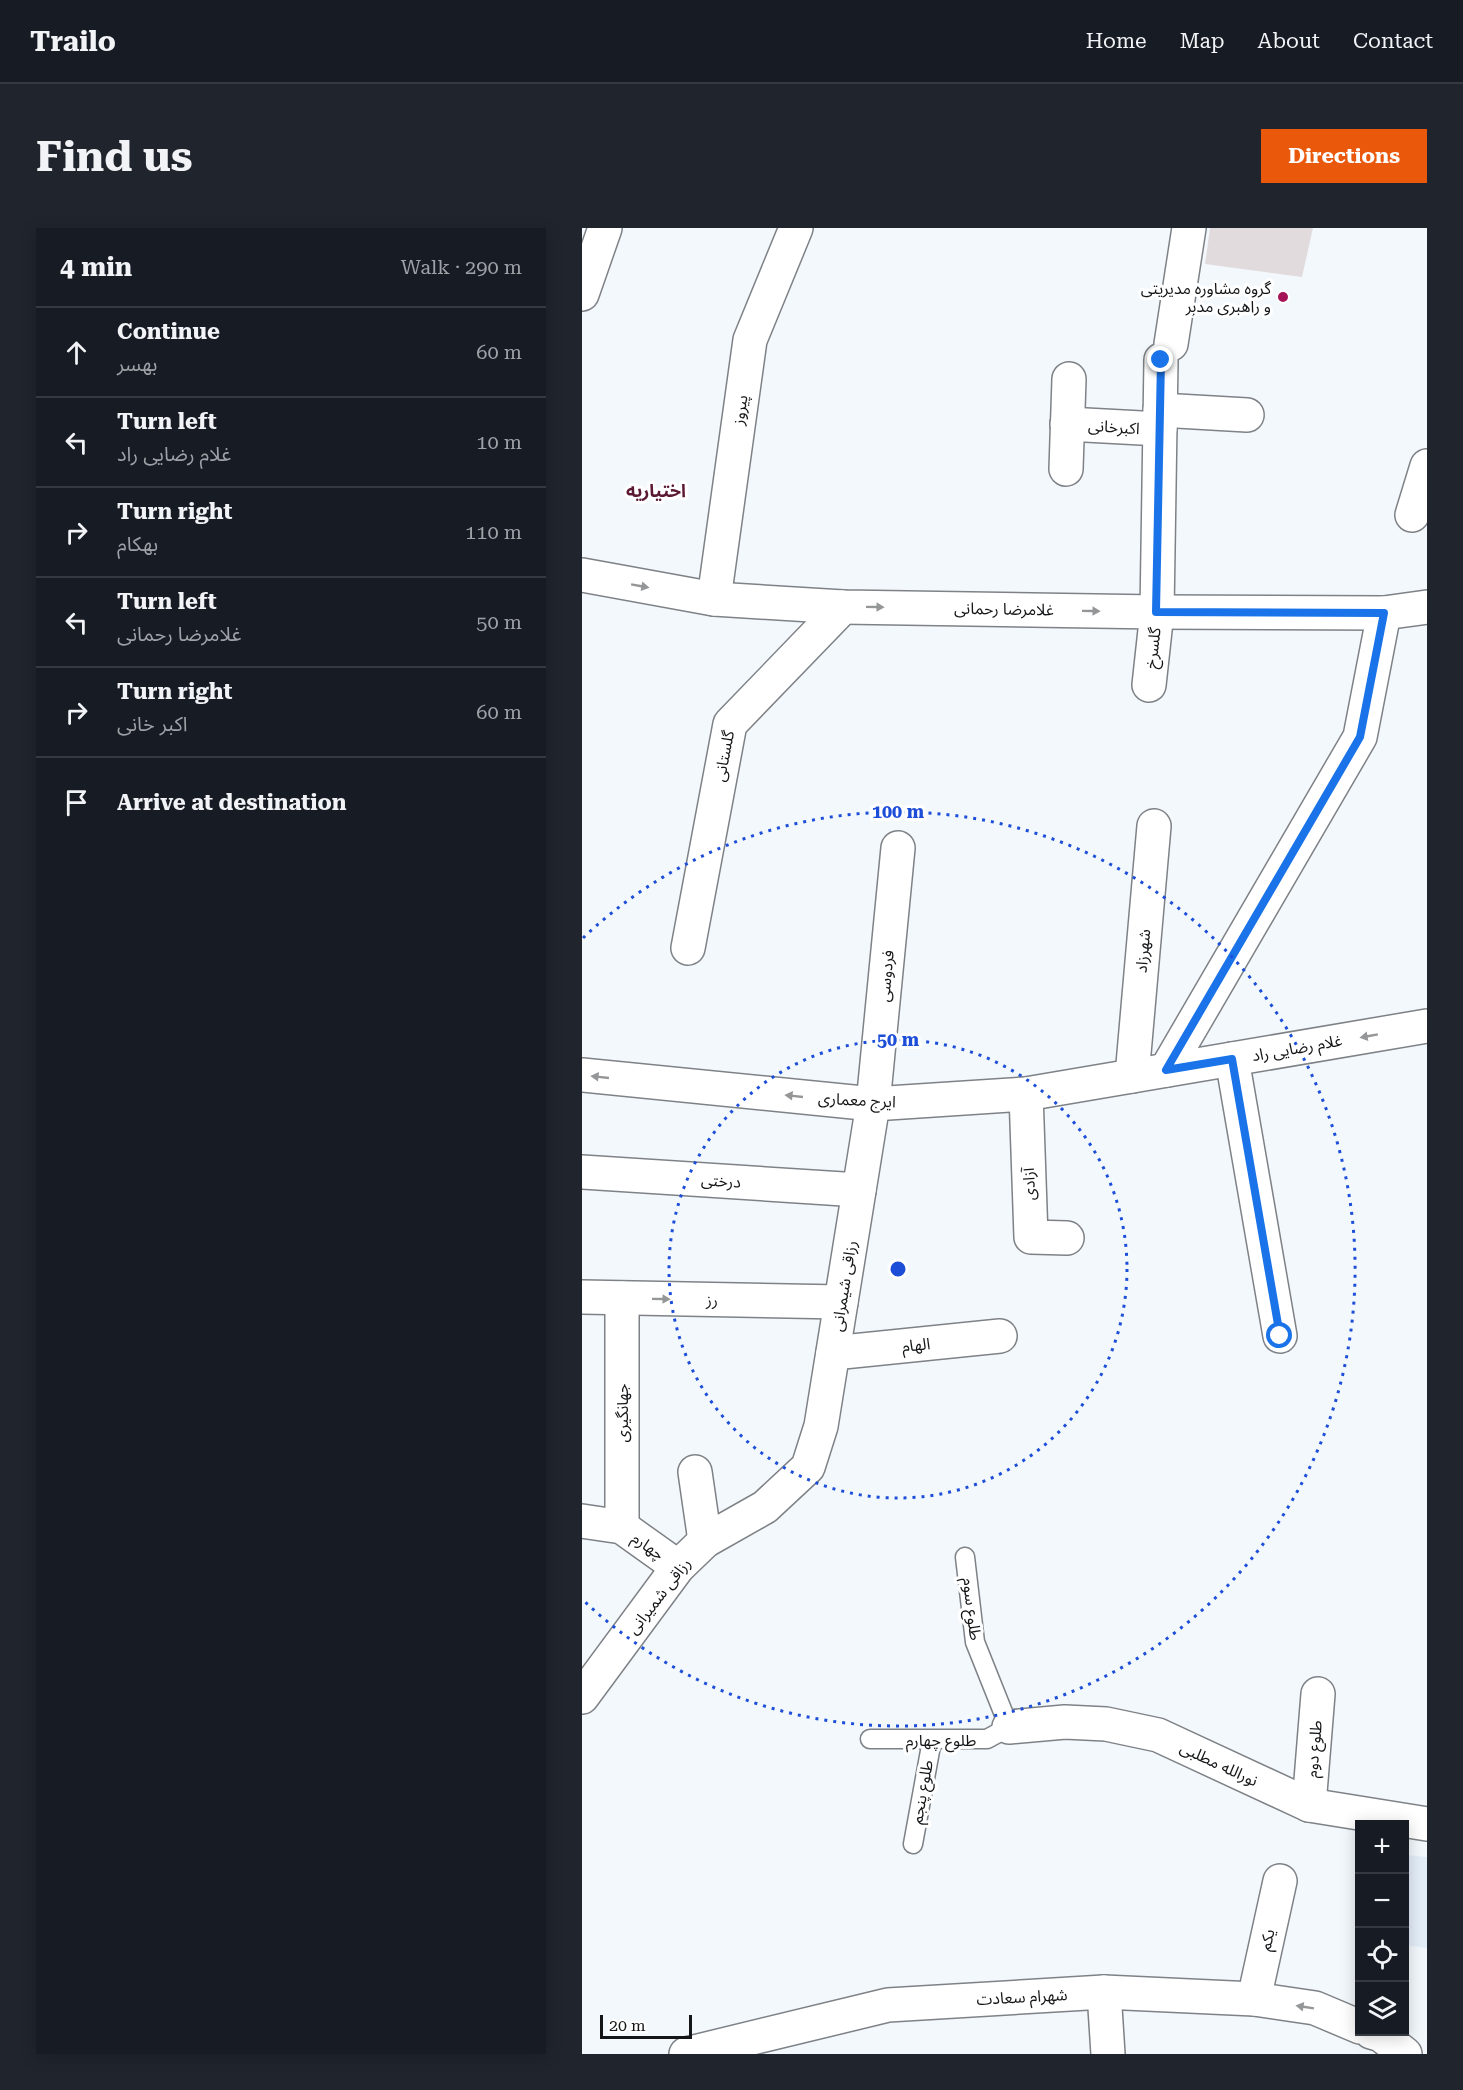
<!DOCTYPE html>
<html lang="en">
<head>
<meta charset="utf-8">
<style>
  body { margin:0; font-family:"Roboto Serif","Noto Sans Arabic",serif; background:#20242c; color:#f1f3f6 }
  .controls { position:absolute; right:18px; bottom:18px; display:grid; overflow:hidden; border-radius:0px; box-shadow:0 3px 15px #0003 }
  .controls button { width:54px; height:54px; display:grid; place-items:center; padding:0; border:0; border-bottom:2px solid #363941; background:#171b24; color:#f1f3f6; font:30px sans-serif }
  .scale { position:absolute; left:18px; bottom:15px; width:92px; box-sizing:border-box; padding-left:6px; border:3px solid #141517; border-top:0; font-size:16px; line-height:21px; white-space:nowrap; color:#141517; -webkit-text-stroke:4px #fff; paint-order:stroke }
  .stop { position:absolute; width:18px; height:18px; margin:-14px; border:4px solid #1a73e8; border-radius:50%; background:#fff }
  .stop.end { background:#1a73e8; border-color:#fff; box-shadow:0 2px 6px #0008 }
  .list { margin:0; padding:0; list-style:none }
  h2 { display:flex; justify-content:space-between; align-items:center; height:78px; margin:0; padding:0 24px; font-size:26px }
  h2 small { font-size:20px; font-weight:400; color:#9ea1a6 }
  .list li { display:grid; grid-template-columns:39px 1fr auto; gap:18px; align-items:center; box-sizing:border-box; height:90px; padding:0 24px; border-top:2px solid #363941 }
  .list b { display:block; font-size:22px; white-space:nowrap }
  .list p { margin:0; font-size:20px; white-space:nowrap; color:#9ea1a6 }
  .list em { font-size:20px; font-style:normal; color:#9ea1a6 }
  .icon { flex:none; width:33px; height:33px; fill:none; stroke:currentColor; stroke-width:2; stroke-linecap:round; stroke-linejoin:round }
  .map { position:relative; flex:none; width:845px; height:1826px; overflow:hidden; border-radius:0px }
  header { display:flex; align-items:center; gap:36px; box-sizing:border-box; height:84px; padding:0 30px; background:#171b24; border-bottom:2px solid #363941 }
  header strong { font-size:28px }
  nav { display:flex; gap:33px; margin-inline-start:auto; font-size:21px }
  .intro { display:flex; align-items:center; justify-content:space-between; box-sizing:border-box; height:144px; padding:0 36px }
  h1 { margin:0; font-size:42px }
  .button { padding:15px 27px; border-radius:0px; background:#ea580c; color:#fff; font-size:21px; font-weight:700 }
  main { display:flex; gap:36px; padding:0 36px }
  aside { flex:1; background:#171b24; border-radius:0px; box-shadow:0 3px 15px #0003 }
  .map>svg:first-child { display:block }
</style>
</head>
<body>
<header>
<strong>Trailo</strong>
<nav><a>Home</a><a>Map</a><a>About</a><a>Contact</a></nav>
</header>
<div class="intro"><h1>Find us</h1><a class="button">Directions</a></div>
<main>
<aside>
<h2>4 min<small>Walk · 290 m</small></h2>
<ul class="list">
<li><svg class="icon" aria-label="ahead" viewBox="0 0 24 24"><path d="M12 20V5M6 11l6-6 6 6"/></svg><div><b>Continue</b><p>بهسر</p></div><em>60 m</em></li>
<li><svg class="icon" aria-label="left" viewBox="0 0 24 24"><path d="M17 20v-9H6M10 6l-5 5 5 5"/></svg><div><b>Turn left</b><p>غلام رضایی راد</p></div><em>10 m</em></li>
<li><svg class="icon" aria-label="right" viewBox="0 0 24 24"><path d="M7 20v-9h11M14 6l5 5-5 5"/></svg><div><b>Turn right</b><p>بهکام</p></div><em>110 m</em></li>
<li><svg class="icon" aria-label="left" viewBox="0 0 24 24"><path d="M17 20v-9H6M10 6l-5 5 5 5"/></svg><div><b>Turn left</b><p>غلامرضا رحمانی</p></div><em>50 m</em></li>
<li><svg class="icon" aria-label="right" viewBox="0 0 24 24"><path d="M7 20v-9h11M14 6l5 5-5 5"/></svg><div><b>Turn right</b><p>اکبر خانی</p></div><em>60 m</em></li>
<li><svg class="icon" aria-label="arrive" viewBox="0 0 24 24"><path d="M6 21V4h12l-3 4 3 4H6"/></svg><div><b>Arrive at destination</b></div></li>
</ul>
</aside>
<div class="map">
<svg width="845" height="1826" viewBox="0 0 845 1826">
  <rect width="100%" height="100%" fill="#f3f8fd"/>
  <polygon fill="#e4eef9" points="825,1627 845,1629 845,1720 823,1717"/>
  <polygon fill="#e2dbde" points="628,0 731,0 720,49 623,36"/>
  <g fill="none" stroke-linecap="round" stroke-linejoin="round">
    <defs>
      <g id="service">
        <polyline points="288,1511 405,1511 427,1499 393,1414 383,1329"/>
        <polyline points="331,1616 350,1512"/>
      </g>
      <g id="minor">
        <polyline points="0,66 23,0"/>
        <polyline points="589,116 607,0"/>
        <polyline points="578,182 665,187"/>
        <polyline points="485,196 578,201"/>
        <polyline points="484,241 487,151"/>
        <polyline points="830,287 845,238"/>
        <polyline points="0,347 132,371 261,379 575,384 802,385 845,379"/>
        <polyline points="132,371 168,112 214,0"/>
        <polyline points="567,457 575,384 579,132"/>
        <polyline points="106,720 148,496 261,379"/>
        <polyline points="650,831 698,1108"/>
        <polyline points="584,842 778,509 802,385"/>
        <polyline points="0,847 291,876 444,866 845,798"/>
        <polyline points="550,848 572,598"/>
        <polyline points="444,866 449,1009 485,1010"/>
        <polyline points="0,944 277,962"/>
        <polyline points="0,1069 259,1074"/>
        <polyline points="251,1125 418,1108"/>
        <polyline points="113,1244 123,1313"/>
        <polyline points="0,1293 40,1299 96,1339"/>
        <polyline points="40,1299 40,1070"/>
        <polyline points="0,1469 96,1339 123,1313 183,1279 226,1239 239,1198 291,876 316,620"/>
        <polyline points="427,1499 483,1494 524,1496 576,1507 727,1577 845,1596"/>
        <polyline points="727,1577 736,1466"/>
        <polyline points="522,1764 526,1826"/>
        <polyline points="672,1771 698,1653"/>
        <polyline points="789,1804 799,1807 823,1826"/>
        <polyline points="104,1826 306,1777 522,1764 672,1771 733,1780 778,1799"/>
      </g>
    </defs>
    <use href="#service" stroke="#7e8286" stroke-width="21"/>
    <use href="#minor" stroke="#7e8286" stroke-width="36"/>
    <use href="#service" stroke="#fff" stroke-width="18"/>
    <use href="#minor" stroke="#fff" stroke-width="33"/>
  </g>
  <defs><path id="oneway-solid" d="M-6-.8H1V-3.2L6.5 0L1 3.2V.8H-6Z" transform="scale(1.5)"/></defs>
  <g fill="#959697">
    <use href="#oneway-solid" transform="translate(58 358) rotate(10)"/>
    <use href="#oneway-solid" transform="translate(293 379) rotate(1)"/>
    <use href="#oneway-solid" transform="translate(509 383) rotate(1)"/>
    <use href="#oneway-solid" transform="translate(787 808) rotate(170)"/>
    <use href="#oneway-solid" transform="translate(18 849) rotate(-174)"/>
    <use href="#oneway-solid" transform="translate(212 868) rotate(-174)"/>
    <use href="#oneway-solid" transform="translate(79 1071) rotate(1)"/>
    <use href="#oneway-solid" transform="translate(723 1779) rotate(-171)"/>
  </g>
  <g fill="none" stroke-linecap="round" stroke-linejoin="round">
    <polyline stroke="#1a73e8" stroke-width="8" points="579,132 574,384 802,385 778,509 584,842 650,831 698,1108"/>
  </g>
  <g fill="none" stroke="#1d4ed8" stroke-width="3" stroke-dasharray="3 6">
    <circle cx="316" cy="1041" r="229"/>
    <path d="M1 710A457 457 0 1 1 1 1372"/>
  </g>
  <circle fill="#a41457" stroke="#fff" stroke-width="2" cx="701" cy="69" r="6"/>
  <g text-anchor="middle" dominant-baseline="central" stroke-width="6" stroke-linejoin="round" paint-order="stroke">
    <g font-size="16" fill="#141517" stroke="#fff" text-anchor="end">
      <text x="689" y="60">گروه مشاوره مدیریتی<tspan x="689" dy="18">و راهبری مدبر</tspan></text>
    </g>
    <g font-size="16" fill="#141517" stroke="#fff">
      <text transform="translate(158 182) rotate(-82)">پیروز</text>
      <text transform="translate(532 199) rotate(4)">اکبرخانی</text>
      <text transform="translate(422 381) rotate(1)">غلامرضا رحمانی</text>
      <text transform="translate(571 420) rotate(-84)">گلسرخ</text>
      <text transform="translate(142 528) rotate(-79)">گلستانی</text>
      <text transform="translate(561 723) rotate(-85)">شهرزاد</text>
      <text transform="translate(304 748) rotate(-85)">فردوسی</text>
      <text transform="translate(715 820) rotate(-10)">غلام رضایی راد</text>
      <text transform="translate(275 872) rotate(3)">ایرج معماری</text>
      <text transform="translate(139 953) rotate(4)">درختی</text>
      <text transform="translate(447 956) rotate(-92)">آزادی</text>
      <text transform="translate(262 1058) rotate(-81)">رزاقی شیمرانی</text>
      <text transform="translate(130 1072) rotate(1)">رز</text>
      <text transform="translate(334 1117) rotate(-6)">الهام</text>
      <text transform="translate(40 1185) rotate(-90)">جهانگیری</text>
      <text transform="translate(66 1318) rotate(35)">چهارم</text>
      <text transform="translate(77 1368) rotate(-52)">رزاقی شمیرانی</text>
      <text transform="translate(390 1381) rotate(83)">طلوع سوم</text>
      <text x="359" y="1512">طلوع چهارم</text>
      <text transform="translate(732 1521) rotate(-85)">طلوع دوم</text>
      <text transform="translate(637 1536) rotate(25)">نورالله مطلبی</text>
      <text transform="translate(340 1564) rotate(-80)">طلوع پنجم</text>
      <text transform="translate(685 1712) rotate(-78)">یکم</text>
      <text transform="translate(440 1769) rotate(-3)">شهرام سعادت</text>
    </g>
    <g font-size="18" font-weight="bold" fill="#5c1933" stroke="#fff">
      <text x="74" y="262">اختیاریه</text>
    </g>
  </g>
  <circle cx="316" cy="1041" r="9" fill="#1d4ed8" stroke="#fff" stroke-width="3"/>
  <g font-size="18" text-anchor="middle" font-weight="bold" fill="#1d4ed8" stroke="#fff" stroke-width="6" stroke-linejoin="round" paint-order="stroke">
    <text x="316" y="590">100 m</text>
    <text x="316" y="818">50 m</text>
  </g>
</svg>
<div class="controls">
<button>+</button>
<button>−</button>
<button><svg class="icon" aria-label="locate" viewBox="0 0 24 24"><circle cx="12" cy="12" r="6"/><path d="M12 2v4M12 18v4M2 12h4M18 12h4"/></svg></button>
<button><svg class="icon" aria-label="layers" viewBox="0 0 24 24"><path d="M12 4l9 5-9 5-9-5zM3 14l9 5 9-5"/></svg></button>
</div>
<div class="scale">20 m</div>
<div class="stop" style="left:698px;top:1108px"></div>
<div class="stop end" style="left:579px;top:132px"></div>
</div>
</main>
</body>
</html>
